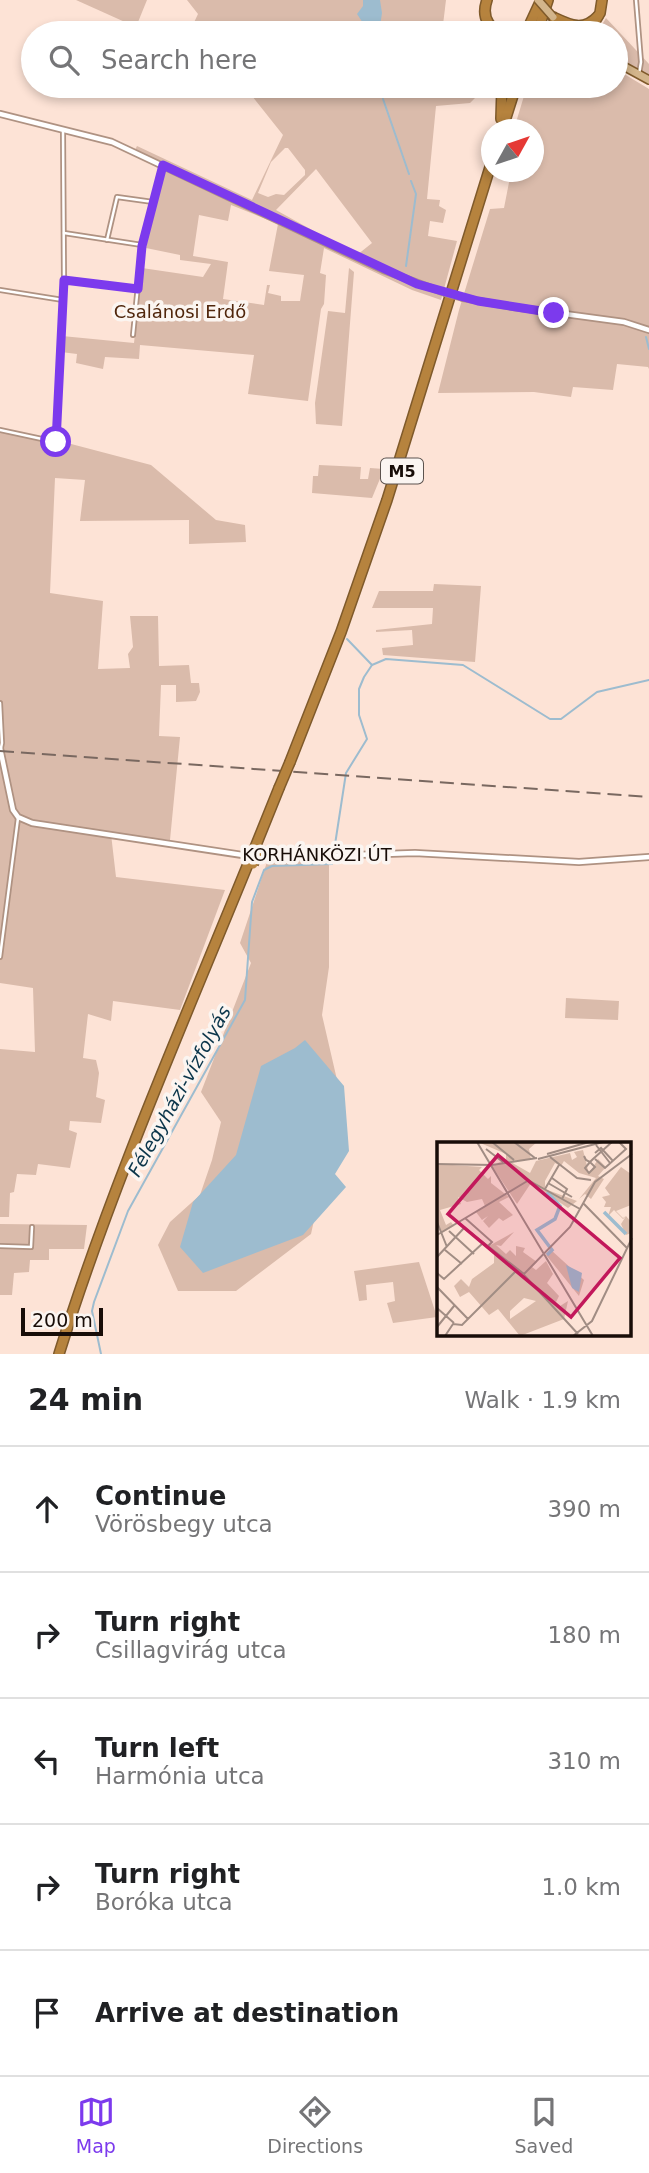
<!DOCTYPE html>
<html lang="en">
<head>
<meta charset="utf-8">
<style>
  body { margin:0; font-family:"DejaVu Sans",sans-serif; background:#f6f6f6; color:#202124 }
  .compass { position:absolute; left:481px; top:119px; width:63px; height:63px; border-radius:50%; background:#fff; box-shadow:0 4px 10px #0003; rotate:50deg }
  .scale { position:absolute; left:21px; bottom:18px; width:82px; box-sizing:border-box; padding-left:7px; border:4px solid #180d08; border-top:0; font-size:19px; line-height:24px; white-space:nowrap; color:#180d08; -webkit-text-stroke:5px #fbf5f1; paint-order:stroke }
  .stop { position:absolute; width:21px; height:21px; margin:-16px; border:5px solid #7c3aed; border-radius:50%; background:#fff }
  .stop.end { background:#7c3aed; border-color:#fff; box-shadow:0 2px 7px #0008 }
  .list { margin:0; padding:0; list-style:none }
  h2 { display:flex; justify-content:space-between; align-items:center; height:91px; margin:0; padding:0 28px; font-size:30px }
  h2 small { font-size:23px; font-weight:400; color:#757577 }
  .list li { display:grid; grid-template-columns:46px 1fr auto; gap:21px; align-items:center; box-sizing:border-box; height:126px; padding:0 28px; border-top:2px solid #e0e0e0 }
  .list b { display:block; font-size:26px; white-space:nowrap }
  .list p { margin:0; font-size:23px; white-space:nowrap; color:#757577 }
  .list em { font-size:23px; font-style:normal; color:#757577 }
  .icon { flex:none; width:38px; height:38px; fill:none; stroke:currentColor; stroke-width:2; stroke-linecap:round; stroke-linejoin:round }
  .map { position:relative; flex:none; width:649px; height:1354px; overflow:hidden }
  .search { position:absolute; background:#fff; box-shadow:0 4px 10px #0003; left:21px; right:21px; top:21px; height:77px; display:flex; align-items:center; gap:18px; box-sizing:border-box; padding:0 24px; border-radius:38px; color:#757577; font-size:26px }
  .sheet { height:721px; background:#fff }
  nav { display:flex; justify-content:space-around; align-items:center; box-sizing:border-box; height:98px; border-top:2px solid #e0e0e0; background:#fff; font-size:19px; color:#757577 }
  nav a { display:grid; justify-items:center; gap:4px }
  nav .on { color:#7c3aed }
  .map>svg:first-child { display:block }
</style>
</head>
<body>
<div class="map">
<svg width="649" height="1354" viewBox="0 0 649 1354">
  <rect width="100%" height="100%" fill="#fde3d6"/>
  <g fill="#dabbab" fill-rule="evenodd">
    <polygon points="76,0 147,0 136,27"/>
    <polygon points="187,0 366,0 362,19 366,33 189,33 198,14"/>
    <polygon points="375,0 446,0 442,33 374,33"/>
    <polygon points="606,18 649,64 649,77 616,57 616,33 597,33"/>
    <polygon points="616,69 649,89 649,369 648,367 617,364 613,390 573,387 571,397 534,392 438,393 459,310 490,209 504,208 511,172 534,172 534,130 514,129 527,86 616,86"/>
    <path d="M244,86h232l-1,12 -5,5 -34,3 -9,93 13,1 -1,6 7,4 -3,13 -13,-2 -2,15 29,5 -16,59 -29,-10 -88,-42 -4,25 6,2 -2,29 -3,5 -13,92 -60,-7 6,-39 -114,-10 -1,14 -34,-2 -2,12 -27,-6 1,-9 -16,-2 1,-16 72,7 8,-75 61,9 8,-13 -31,-4v-5l-34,-7 3,-16 -1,-2 16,-61 -31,-15 4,-8 115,54 31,-65zM285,148h3l17,22v5l-21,20 -8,-1 -8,3 -10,-4 13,-31zM316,169l56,74 -15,12 -81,-45zM231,205l47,19 -9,47 35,4 -4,26h-19v-5l-13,-3 2,-8h-3l-3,20 -41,-6 5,-37 -35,-6 6,-41 29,6z"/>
    <polygon points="349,268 354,272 342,426 316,424 315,403 328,311 345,313"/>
    <polygon points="0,429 56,440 151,465 216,520 245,525 246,542 189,544 189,520 80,521 85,480 55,478 50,593 103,601 98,669 130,668 128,654 133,647 130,616 158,616 159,666 189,665 191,683 199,683 200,692 196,701 176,702 176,685 161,685 159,736 180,737 170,840 111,834 116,877 225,890 180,1010 113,1001 111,1021 88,1014 83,1058 96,1060 99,1073 96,1097 105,1100 101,1123 70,1121 69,1130 77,1133 70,1168 38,1164 36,1175 17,1174 14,1192 10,1193 9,1217 0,1217 0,1049 35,1052 33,988 0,983"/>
    <polygon points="319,465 361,467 360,479 368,479 370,468 384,469 372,498 312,493 313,476 318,476"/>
    <polygon points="434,584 481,586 475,662 383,655 382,648 413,645 412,630 376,632 376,630 432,624 433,608 372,608 379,591 433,591"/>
    <polygon points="329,861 329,967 322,1015 341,1097 311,1234 236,1291 178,1291 158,1245 170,1222 200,1195 212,1160 221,1122 201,1092 251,963 240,943 267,862"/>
    <polygon points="566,998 619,1001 618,1020 565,1018"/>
    <polygon points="0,1224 87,1225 84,1249 49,1249 49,1260 30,1260 29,1272 14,1273 12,1295 0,1295"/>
    <polygon points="419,1262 437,1317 393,1323 387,1303 395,1301 393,1282 366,1285 367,1300 359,1301 354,1271"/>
  </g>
  <g fill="#9dbccf">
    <polygon points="363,0 380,0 382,13 379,33 365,33 363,23 357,14 363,6"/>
    <polygon points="305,1040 344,1086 349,1151 335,1174 346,1187 303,1235 203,1273 180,1247 193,1202 236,1155 261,1066 295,1048"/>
  </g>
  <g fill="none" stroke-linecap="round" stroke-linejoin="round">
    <g stroke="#9dbccf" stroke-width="2">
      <polyline points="383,99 409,174"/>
      <polyline points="406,266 416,194 411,181"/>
      <polyline points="646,337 649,349"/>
      <polyline points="347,639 372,665"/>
      <polyline points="101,1354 92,1311 94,1302 128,1211 245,1000 252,902 264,870 272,866 332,864 346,773 367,739 359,715 359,689 364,677 372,665 386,659 463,665 550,719 561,719 597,692 649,680"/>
    </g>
    <defs>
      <g id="minor">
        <polyline points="636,0 641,62 639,74"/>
        <polyline points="64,233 142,245"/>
        <polyline points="107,240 117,197 153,202"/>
        <polyline points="65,280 138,289"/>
        <polyline points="0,290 63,300"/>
        <polyline points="133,335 142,245 163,165"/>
        <polyline points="0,430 56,442 64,280 63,131"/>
        <polyline points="0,703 2,743 1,748"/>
        <polyline points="0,957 18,818"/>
        <polyline points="0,1246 31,1247 32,1227"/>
      </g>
      <g id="tertiary">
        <polyline points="0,114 112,142 383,270 445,293"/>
        <polyline points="463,298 513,307 624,322 649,330"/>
        <polyline points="0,748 13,810 18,817 32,823 262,858 415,853 579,862 649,857"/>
      </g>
      <g id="primary">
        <polyline points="555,19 570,33"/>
        <polyline points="616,62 649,80"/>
      </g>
      <g id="motorway">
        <path d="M487,0c-5,14 -1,25 12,33"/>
        <path d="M553,17c17,8 30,15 45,-1"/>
        <polyline points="520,33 529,26 541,0"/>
        <polyline points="537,33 548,0"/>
        <polyline points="588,33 600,13 602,0"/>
        <polyline points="501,119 502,86"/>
        <polyline points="502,130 516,86"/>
        <polyline points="290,762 341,632 387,500 491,164"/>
        <polyline points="254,850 279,788"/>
        <path d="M59,1354c52,-167 123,-328 189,-490"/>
      </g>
    </defs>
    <use href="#minor" stroke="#af9282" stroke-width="6"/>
    <use href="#tertiary" stroke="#af9282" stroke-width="8"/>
    <use href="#primary" stroke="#7f5a2b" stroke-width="10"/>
    <use href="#motorway" stroke="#7f5a2b" stroke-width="12"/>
    <use href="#minor" stroke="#fff" stroke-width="2.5"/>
    <use href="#tertiary" stroke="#fff" stroke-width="4.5"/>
    <use href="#primary" stroke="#d3b58b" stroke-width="7"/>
    <use href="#motorway" stroke="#b6833e" stroke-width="9"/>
    <polyline stroke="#796860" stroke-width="2" stroke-dasharray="14 7" stroke-linecap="butt" points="0,751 649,797"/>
    <defs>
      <polyline id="tertiary-bridge" points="445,293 463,298"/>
      <polyline id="primary-bridge" points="538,0 553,17"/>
      <g id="motorway-bridge">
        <polyline points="279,788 290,762"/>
        <polyline points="253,864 259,850"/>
      </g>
    </defs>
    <use href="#tertiary-bridge" stroke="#af9282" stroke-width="8" stroke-linecap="butt"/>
    <use href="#primary-bridge" stroke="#7f5a2b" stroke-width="10" stroke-linecap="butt"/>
    <use href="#motorway-bridge" stroke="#7f5a2b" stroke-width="12" stroke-linecap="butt"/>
    <use href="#tertiary-bridge" stroke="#fff" stroke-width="4.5"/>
    <use href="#primary-bridge" stroke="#d3b58b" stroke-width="7"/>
    <use href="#motorway-bridge" stroke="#b6833e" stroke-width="9"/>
  </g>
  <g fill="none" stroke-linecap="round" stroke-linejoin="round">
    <polyline stroke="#7c3aed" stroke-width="9" points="56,442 64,280 138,289 142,246 163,165 417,284 478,301 554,313"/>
  </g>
  <g text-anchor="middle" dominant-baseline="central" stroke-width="7" stroke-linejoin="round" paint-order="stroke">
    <rect fill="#fbf5f1" stroke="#5c534e" stroke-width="2" x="381" y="458.5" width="42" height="25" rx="5"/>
    <g font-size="16" font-weight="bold" fill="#180d08">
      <text x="402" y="471">M5</text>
    </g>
    <g font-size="18" fill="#50260c" stroke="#fbf5f1">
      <text x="180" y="311">Csalánosi Erdő</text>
    </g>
    <g font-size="18" fill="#180d08" stroke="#fbf5f1">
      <text x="317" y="854">KORHÁNKÖZI ÚT</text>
    </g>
    <g font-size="19" font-style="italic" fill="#0a354a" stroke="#fbf5f1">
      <text transform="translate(179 1091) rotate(-61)">Félegyházi-vízfolyás</text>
    </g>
  </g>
  <g transform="translate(437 1142)">
    <rect width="194" height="194" fill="#fde3d6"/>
    <path d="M41,0h59l-8,7 2,10 -34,4 9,-3v-6zM146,8l6,24 9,-15 8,8 -8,9 6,3 -13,20 -6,-5 -6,5 17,-21 -17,-5 -15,-12 -3,5 -6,-3 -10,18v8l32,12 -9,7 -37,-25 -14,21 -25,-38 17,-5 21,12 6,-12 34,-8 2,7 5,-3 -3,-5zM0,22l45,3 -3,3 9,9 3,-3v7l18,14 -10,5 14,13 -10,6 -4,-3 -16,16 6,-6 -6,-7 5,-5 -6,4 -6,-8 9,-6 -3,-7 -15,3 -9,-5 3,7 -21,6 6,15 5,-3 3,4 -12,7 -5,-12zM184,25l10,7v31l-15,6 7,7 3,-2 5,6v11l-5,2 -5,-11 5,-8 -3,3 -9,-9 -6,6 3,-9h-7l2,-5 -4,-5 8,-2 -5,-7zM77,90l-13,14 -5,-1 10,9 4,-4 6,6v-10l9,2 -2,4 14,10 -5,5 4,3 10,-9 7,13 -6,9 12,13 -3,6 4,4 8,-5 -4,18 -44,17 -22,-27 -9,6 -20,-23 -9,5 -6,-11 7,-7 8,8 3,-8 22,-16v-11l-7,-5zM87,156l12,3 -26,18v-8zM114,108l33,30 -5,16 -33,-41z" fill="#dabbab" fill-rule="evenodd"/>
    <path d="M129,123l16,8 -3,19 -7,-4z" fill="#9dbccf"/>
    <path fill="none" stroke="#9dbccf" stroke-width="3.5" d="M110,50l13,14 -5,13 -18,11 15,20 -5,5M167,70l22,22"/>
    <path fill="none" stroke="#a18d84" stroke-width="2" d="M40,0l116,194M55,0l22,18M77,0l21,16M159,3l14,18M49,7l17,13M158,11l6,-5 12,13M110,12l42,-12M147,14l2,4 4,2 5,5 -6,6 -4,-5 5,-6 3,-3 19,-17M113,15l27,21 14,2M101,17l65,-17M158,17l10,9 21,-19 -7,-7M0,22l55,1 45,-7M115,36l15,11 -5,10M91,38l52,29M111,41l24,14M108,47l14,-24M146,61l44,45M28,76l27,24 -5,5M0,80l10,25M21,81l66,51 46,-47 25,-45 37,-28M12,89l25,23M0,93l92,-55M8,108l17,14M0,115l27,-29M0,131l7,6 39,-36M87,133l54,59M0,145l31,32M0,166l17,15M0,185l17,-21M8,194l8,-12 9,1 54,-54M136,194l19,-15 40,-83"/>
    <path fill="#c2185b" fill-opacity="0.15" stroke="#c2185b" stroke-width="3.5" d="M61,13l122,103 -49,59 -123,-103z"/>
    <rect width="194" height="194" fill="none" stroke="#180d08" stroke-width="3.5"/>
  </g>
</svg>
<svg class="compass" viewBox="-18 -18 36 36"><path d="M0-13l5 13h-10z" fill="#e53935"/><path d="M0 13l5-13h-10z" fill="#757577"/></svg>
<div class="scale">200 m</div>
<div class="stop" style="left:56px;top:442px"></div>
<div class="stop end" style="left:554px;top:313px"></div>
<div class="search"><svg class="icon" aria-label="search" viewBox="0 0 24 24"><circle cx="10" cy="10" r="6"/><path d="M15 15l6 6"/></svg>Search here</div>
</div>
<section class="sheet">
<h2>24 min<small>Walk · 1.9 km</small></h2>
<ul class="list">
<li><svg class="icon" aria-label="ahead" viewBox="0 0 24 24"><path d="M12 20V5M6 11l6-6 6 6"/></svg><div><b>Continue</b><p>Vörösbegy utca</p></div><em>390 m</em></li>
<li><svg class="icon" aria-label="right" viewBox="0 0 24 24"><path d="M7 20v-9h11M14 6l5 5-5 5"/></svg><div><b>Turn right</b><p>Csillagvirág utca</p></div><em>180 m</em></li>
<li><svg class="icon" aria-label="left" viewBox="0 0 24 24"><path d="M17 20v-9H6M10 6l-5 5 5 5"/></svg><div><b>Turn left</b><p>Harmónia utca</p></div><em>310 m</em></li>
<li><svg class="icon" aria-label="right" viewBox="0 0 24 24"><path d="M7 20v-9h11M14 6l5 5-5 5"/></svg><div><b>Turn right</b><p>Boróka utca</p></div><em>1.0 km</em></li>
<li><svg class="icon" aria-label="arrive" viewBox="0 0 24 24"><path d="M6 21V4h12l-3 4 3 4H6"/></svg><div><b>Arrive at destination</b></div></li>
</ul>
</section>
<nav>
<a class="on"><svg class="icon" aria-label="map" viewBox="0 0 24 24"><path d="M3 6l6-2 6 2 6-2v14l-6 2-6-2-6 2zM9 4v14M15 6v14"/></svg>Map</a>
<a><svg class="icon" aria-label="directions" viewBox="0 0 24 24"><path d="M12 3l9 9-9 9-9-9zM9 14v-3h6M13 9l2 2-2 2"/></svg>Directions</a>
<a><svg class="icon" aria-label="saved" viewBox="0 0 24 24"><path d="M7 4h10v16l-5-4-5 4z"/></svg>Saved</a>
</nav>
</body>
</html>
